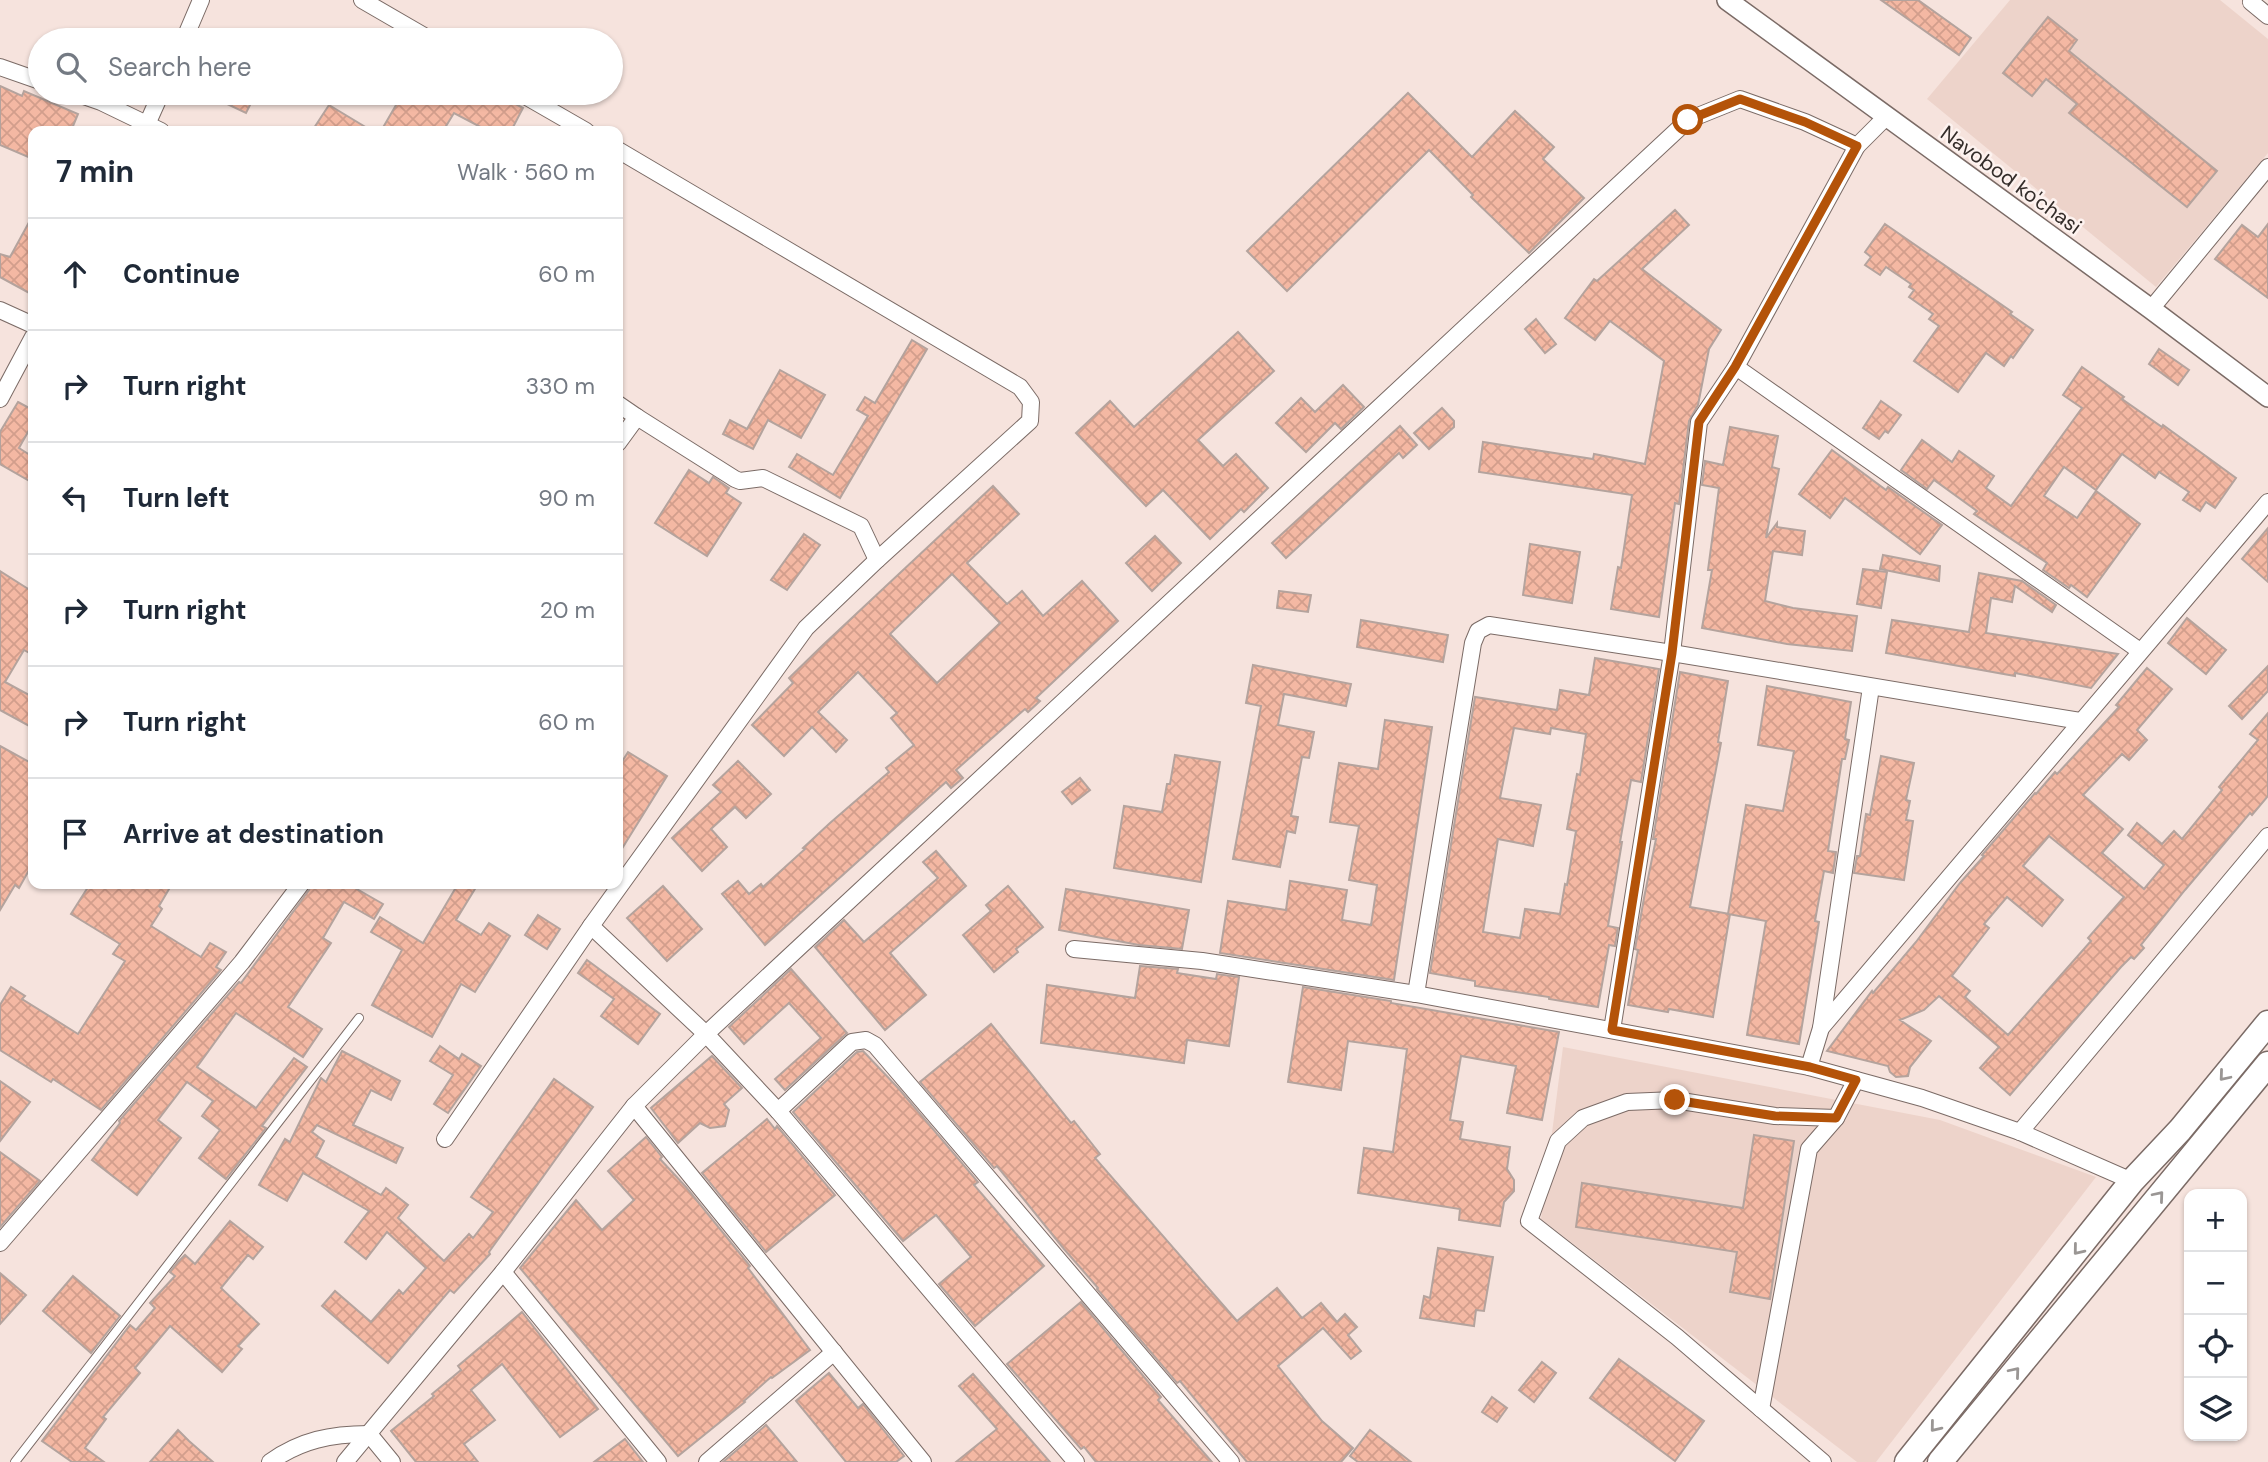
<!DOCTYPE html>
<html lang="en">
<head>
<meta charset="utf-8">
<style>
  body { margin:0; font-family:"DM Sans",sans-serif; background:#f6f6f7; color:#1f2937 }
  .controls { position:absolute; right:21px; bottom:21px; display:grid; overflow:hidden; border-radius:14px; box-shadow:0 2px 5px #0004 }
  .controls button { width:63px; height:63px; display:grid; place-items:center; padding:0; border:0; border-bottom:2px solid #e0e1e3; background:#fff; color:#1f2937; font:35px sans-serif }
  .stop { position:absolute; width:21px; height:21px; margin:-16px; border:5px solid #b45309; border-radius:50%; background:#fff }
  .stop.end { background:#b45309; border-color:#fff; box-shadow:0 2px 7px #0008 }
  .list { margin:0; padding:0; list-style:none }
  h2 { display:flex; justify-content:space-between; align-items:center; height:91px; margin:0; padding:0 28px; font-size:30px }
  h2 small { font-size:23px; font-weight:400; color:#747a83 }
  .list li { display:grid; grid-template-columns:46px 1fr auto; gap:21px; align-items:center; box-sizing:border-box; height:112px; padding:0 28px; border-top:2px solid #e0e1e3 }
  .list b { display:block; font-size:26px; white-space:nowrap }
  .list em { font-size:23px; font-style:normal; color:#747a83 }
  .icon { flex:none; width:38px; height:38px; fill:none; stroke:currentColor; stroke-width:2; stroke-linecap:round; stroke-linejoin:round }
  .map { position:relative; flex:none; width:2268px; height:1462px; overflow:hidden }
  .search { position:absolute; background:#fff; box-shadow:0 2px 5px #0004; left:28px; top:28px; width:595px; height:77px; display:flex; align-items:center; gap:18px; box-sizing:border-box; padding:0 24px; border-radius:38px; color:#747a83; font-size:26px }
  .panel { position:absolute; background:#fff; box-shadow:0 2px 5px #0004; left:28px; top:126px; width:595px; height:763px; border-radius:14px }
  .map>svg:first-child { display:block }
</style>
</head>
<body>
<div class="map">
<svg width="2268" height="1462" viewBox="0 0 2268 1462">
  <defs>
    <pattern id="building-cross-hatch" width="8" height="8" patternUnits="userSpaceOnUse" patternTransform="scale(1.75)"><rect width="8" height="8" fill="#f4b8a3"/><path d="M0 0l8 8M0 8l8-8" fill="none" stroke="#d29e8c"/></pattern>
  </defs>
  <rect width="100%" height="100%" fill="#f6e3dd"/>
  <g fill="#edd3ca">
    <polygon points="2010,0 2220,0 2268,39 2268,153 2156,287 1927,99"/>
    <polygon points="1563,1047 1940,1120 2096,1177 1876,1462 1857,1462 1541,1219"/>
  </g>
  <g fill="url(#building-cross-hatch)" stroke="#b4a39d" stroke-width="2" fill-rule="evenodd">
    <polygon points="1881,0 1918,0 1971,38 1959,55"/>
    <polygon points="2048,17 2077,40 2069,51 2217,171 2187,207 2069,113 2077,104 2046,79 2032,96 2003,73"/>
    <polygon points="0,86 22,96 24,91 78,114 71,131 33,131 33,159 0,145"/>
    <polygon points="204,93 256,93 246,113"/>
    <polygon points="403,93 495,93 523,108 511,131 488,131 454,113 443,131 381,131"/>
    <polygon points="1408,93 1472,157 1515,111 1554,147 1543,159 1584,198 1529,253 1471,197 1473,195 1429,150 1287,291 1247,251"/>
    <polygon points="329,105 372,131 312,131"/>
    <polygon points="1675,210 1689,225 1642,269 1721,330 1709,349 1698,405 1689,421 1679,504 1675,503 1659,617 1611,609 1618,567 1621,568 1632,495 1479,472 1483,442 1593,459 1594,454 1645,464 1664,361 1610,321 1595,340 1565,318 1594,279 1597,281"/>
    <polygon points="33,215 33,295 0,277 0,254 10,257"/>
    <polygon points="1885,224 2012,312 2010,314 2033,330 2013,358 2011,356 2004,366 1986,353 1958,392 1914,361 1939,326 1929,319 1933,314 1909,297 1914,290 1909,287 1911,284 1886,267 1880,275 1865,265 1871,257 1865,252"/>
    <polygon points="2268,224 2268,298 2215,259 2242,225 2258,237"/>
    <polygon points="1536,319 1556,344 1545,353 1525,329"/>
    <polygon points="1238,332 1274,371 1198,440 1223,466 1236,454 1268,488 1244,512 1241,509 1210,539 1163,490 1146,506 1076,433 1110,401 1134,427"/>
    <polygon points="912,340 927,349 840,498 789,467 797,454 833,475 868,416 857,410 865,397 875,403"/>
    <polygon points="2159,349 2189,370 2178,385 2149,364"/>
    <polygon points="2082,367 2124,397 2122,399 2162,427 2163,425 2236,478 2215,508 2206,502 2200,511 2183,500 2189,492 2159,472 2155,478 2122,454 2096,490 2064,467 2044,496 2077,518 2096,491 2140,524 2087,597 2071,585 2069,588 2043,570 2047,563 1974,514 1977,511 1934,480 1927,489 1901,470 1922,440 1952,462 1959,451 1994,476 1986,488 2011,506 2082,408 2063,395"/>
    <polygon points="780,370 825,395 801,438 768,420 753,449 723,434 730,420 747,429"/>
    <polygon points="1343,385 1364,407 1341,429 1335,423 1306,452 1276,423 1301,398 1315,412"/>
    <polygon points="1881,401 1901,415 1888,433 1885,431 1879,439 1863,428"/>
    <polygon points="18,402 33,410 33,423 19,448 33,457 33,483 0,464 0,432"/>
    <polygon points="1442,408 1454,421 1454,427 1429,449 1414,433"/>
    <polygon points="1400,426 1417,445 1403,458 1399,453 1286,558 1272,543"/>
    <polygon points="1730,427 1778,436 1772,467 1779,469 1766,538 1777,523 1777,527 1805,531 1802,555 1773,551 1765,601 1793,608 1857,616 1852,651 1787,644 1702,628 1712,570 1708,570 1719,488 1702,485 1705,461 1723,465"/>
    <polygon points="1832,450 1886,490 1888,487 1942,525 1920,554 1845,498 1830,518 1799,494"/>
    <polygon points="689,470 709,483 713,477 729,488 726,493 741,503 707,556 655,523"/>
    <path d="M993,486l26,28 -52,49 40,41 15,-13 21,25 39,-35 36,40 -82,77 4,3 -12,11 -3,-3 -69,61 7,8 -12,10 -5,-6 -181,163 -43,-51 16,-13 11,13 12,-10 2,3 42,-38 -2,-1 27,-25 59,-51 -3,-4 28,-23 -23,-27 6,-5 -39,-41 -40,40 29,28 -11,12 -24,-25 -28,29 -32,-31 41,-42 -4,-5 35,-34zM952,574l48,49 -63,60 -47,-49z"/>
    <polygon points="2268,528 2268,582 2242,559"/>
    <polygon points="804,534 820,545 787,590 771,580"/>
    <polygon points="1155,536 1181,563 1152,591 1126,563"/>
    <polygon points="1530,544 1580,552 1572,603 1523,595"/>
    <polygon points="1883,555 1940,566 1939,581 1880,569"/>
    <polygon points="1863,569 1887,572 1881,608 1857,604"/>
    <polygon points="0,571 33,592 33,655 24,650 5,682 33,697 33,728 0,710"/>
    <polygon points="1979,573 2022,581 2056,605 2052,612 2015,586 2012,602 1991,598 1986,633 2118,654 2091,688 2015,673 2015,676 1886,653 1892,620 1969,632"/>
    <polygon points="1279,591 1311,595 1308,612 1277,608"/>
    <polygon points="2187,618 2226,650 2206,674 2168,643"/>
    <polygon points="1361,620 1448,635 1443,662 1357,647"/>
    <path d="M1595,658l64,11 -18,113 -10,-2 -11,62h2l-14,84 10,2 -3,18 -6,-1 -11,62 -49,-8v-2l-74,-11v-5l-45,-8 45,-276 82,13 3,-20 29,5zM1514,728l36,6 1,-6 35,6 -6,41 -3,-1 -10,55 9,2 -9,54 -2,-1 -5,30 -35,-5 -5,29 -37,-6 15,-93 35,7 8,-41 -41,-7z"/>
    <polygon points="1253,665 1351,684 1346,706 1284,694 1278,725 1314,732 1309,758 1302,757 1291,816 1298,817 1295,833 1287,831 1280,867 1233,859 1261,706 1246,703"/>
    <polygon points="2268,666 2268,691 2242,719 2229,706"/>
    <path d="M2147,668l25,21 -35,41 10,10 -18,20 -7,-6 -39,41 40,34 -21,24 42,36 20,-24 -36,-30 9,-12 25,21 12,-13 8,8 40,-49 -3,-3 39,-47 -8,-6 18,-21v83l-16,19 -2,-2 -65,77 -44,55 3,3 -10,11 -3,-2 -10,10 -111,128 -30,-27 19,-21 -60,-51 -15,14 -24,10 31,21 -21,26 -2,9 -12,1 -6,-5 -2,-6 -61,-15 45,-60 1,2 43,-51 44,-59 24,-27 -2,-1 53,-62 1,1 19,-22 2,2 27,-29 35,-38 -3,-2zM2049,836l75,61 -36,41 3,3 -83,94 -43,-38 5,-6 -18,-15 37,-48 -5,-4 23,-27 35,29 21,-26 -40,-34z"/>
    <polygon points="1680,672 1728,681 1718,742 1721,743 1690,907 1730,914 1713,1017 1669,1009 1668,1012 1628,1005 1638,950 1635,949 1644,898 1656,839 1653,839"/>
    <polygon points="1767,686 1851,702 1845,739 1849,740 1845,759 1842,759 1828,851 1836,852 1833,873 1824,871 1815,921 1819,922 1799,1044 1747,1035 1766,921 1728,914 1746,805 1783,811 1794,751 1758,745"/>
    <polygon points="1385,720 1432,727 1394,980 1220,953 1228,901 1286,910 1290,881 1347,890 1342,920 1371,925 1377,885 1349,880 1359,826 1330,822 1339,763 1378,769"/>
    <polygon points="0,746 33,764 33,863 19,888 15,885 0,910"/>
    <polygon points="628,752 667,776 618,855 618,768"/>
    <polygon points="1175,755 1220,762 1201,882 1114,868 1124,806 1162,812 1167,784 1170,784"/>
    <polygon points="1881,756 1914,763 1906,800 1910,801 1906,820 1913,821 1904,880 1854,873 1857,856 1860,856 1866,814 1870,815"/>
    <polygon points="738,761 771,794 746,818 735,807 711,829 727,847 702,871 672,838 721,792 713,785"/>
    <polygon points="1080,778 1090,790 1072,804 1062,792"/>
    <polygon points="936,851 966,886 890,953 926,995 885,1030 815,947 844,920 864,942 938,878 923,862"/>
    <polygon points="90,884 172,884 159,906 162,909 151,926 201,957 210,943 226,952 216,967 221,970 101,1110 53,1079 51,1082 0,1050 0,1005 11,987 25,996 22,999 78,1034 125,961 113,954 120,944 71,914"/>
    <polygon points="311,884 348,884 383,904 374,919 344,902 323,938 331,943 288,1007 322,1029 303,1057 236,1013 197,1067 256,1108 294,1058 307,1067 262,1126 266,1128 226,1179 199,1158 220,1130 202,1116 213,1101 187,1082 158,1120 181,1138 137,1195 92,1160 120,1123 119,1121 239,982 241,983 309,890"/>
    <polygon points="458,884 478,884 456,920 481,935 489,923 510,936 475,992 461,984 432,1037 372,1005 402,950 371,932 380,917 423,943"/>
    <polygon points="663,886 702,929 667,961 627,918"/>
    <polygon points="1008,886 1043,927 1016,949 1018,952 994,972 963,935 991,911 986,905"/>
    <polygon points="1066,889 1189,910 1182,949 1139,945 1059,930"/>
    <polygon points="538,915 560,929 547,949 525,935"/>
    <polygon points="587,960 660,1014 638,1044 601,1016 614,999 578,973"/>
    <polygon points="1140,966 1178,969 1177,973 1216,979 1217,974 1239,977 1229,1046 1187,1040 1184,1063 1041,1043 1047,985 1135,998"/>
    <polygon points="791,969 847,1033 785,1090 775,1079 821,1038 789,1003 744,1044 729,1027"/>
    <polygon points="1303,987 1391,1001 1391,1003 1559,1032 1542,1120 1507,1113 1516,1066 1461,1056 1450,1120 1463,1122 1460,1139 1510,1147 1507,1169 1514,1180 1514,1191 1504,1202 1500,1226 1459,1220 1460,1209 1358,1193 1364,1148 1393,1152 1407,1049 1348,1041 1341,1090 1288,1082"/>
    <polygon points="991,1024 1071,1123 1074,1121 1100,1154 1095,1158 1237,1321 1277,1288 1302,1318 1321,1303 1337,1322 1345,1314 1357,1327 1348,1335 1361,1351 1351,1359 1323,1328 1278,1366 1322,1421 1353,1448 1341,1462 1247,1462 1180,1381 1177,1383 1097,1289 1098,1288 1064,1249 997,1166 994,1168 920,1082"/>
    <polygon points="440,1046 459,1059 462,1054 481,1066 448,1113 434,1104 453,1075 430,1061"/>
    <polygon points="342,1051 400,1081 391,1100 371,1090 353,1125 403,1148 396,1163 317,1125 312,1132 324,1141 316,1157 381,1195 386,1188 408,1205 398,1218 444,1261 469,1234 473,1238 493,1212 471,1197 554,1079 593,1107 489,1252 490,1254 454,1293 450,1290 388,1363 322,1306 335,1291 371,1322 399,1290 403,1294 426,1268 387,1232 366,1259 345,1242 369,1211 303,1173 287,1201 259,1185 285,1139 290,1142 321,1078 326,1082"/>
    <polygon points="863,1051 899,1089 978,1182 974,1185 1044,1266 975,1326 939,1284 971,1257 936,1215 903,1241 793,1112 857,1052"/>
    <polygon points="712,1056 742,1088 724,1104 729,1110 725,1126 710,1128 700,1123 678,1143 651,1108"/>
    <polygon points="0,1081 30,1102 0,1141"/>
    <polygon points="767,1119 775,1129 777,1126 835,1195 766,1252 702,1173"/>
    <polygon points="1754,1135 1794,1141 1770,1299 1730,1292 1737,1252 1576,1227 1582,1183 1743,1208"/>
    <polygon points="646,1137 662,1157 660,1159 686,1187 750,1266 748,1268 810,1350 772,1378 771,1377 744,1401 745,1402 678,1456 520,1268 576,1200 602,1230 634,1200 608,1171"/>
    <polygon points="0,1152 40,1181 0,1227"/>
    <polygon points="230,1221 263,1247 253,1259 248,1255 221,1288 259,1324 238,1346 242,1349 222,1372 170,1326 135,1368 140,1373 103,1417 106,1419 85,1448 104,1462 72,1462 42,1441 130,1325 136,1330 155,1308 150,1303 175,1276 170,1272 178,1262 185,1255 195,1264"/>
    <polygon points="1438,1248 1493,1257 1484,1311 1476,1310 1474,1326 1420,1318 1424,1296 1430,1298"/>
    <polygon points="0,1273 26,1295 0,1324"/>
    <polygon points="73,1276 120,1316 91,1353 43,1311"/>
    <polygon points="1081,1302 1161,1397 1158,1400 1212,1462 1096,1462 1084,1447 1081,1449 1007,1364"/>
    <polygon points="522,1312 598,1409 560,1437 502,1364 471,1390 495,1420 464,1444 478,1462 416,1462 391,1431 434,1396 432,1394 461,1370 458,1366"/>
    <polygon points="1619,1359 1704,1421 1675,1461 1590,1398"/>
    <polygon points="1542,1362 1556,1373 1534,1402 1519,1390"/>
    <polygon points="829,1373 858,1408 863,1404 904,1456 896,1462 846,1462 796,1401"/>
    <polygon points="973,1374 1050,1462 956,1462 997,1429 959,1386"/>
    <polygon points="1492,1397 1507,1408 1497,1422 1482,1412"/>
    <polygon points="766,1425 797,1462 723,1462"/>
    <polygon points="178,1430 189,1441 213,1462 150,1462"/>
    <polygon points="1370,1430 1411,1462 1358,1462 1350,1456"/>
    <polygon points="625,1439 643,1462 594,1462"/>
  </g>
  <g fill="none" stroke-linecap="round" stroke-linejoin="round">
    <defs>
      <polyline id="service" points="15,1462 359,1018"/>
      <g id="minor">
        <polyline points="362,0 431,40"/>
        <polyline points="2252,0 2251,2 2268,16"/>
        <polyline points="184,40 201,0"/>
        <polyline points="0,67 40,81"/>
        <polyline points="75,93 101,102 161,131"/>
        <polyline points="520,93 586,131"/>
        <polyline points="144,131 161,93"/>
        <polyline points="2151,309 2268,167"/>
        <polyline points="0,310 33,325"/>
        <polyline points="1736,367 2140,651"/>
        <polyline points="0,399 33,337"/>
        <polyline points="618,404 637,417 618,443"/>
        <polyline points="637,417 735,479 740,481 763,478 861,526 877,560"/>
        <polyline points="591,926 706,1034 778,1111 1076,1462"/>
        <polyline points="1074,949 1202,961 1416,994 1809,1067 1922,1098 2020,1132 2132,1181"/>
        <polyline points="1416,994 1473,643 1478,631 1489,625 1672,653 2080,721"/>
        <polyline points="1821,1028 1871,687"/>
        <polyline points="1612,1030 1672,653 1699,422 1736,367 1857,146"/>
        <polyline points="1809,1067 1821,1028 2268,502"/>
        <polyline points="634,1106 923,1462"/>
        <polyline points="778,1111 852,1042 866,1040 875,1045 1231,1462"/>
        <polyline points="2020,1132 2268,836"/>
        <polyline points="445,1139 591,926 806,628 877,560 1030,421 1031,402 1020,387 618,150"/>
        <polyline points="0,1243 242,962 301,884"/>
        <polyline points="503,1272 658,1462"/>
        <polyline points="1761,1409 1809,1149 1836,1118 1856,1080"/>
        <path d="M270,1462c31,-22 61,-28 99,-28l23,28"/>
        <polyline points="345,1462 503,1272 634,1106 706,1034 1688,120 1740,99 1805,122 1857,146 1886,117"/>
        <polyline points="707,1462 834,1352"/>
        <polyline points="1823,1462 1677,1337 1529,1221 1558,1141 1583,1118 1627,1102 1675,1100 1775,1116 1836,1118"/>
      </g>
      <polyline id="tertiary" points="1727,0 2151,309 2268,397"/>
      <g id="primary">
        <polyline points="1907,1462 2132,1181 2180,1130 2268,1023"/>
        <polyline points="1940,1462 2268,1064"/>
      </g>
    </defs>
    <use href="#service" stroke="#7b6b66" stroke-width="10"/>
    <use href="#minor" stroke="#7b6b66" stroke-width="18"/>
    <use href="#tertiary" stroke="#7b6b66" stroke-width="22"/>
    <use href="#primary" stroke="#7b6b66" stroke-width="27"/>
    <use href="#service" stroke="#fff" stroke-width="8"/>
    <use href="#minor" stroke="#fff" stroke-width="16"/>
    <use href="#tertiary" stroke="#fff" stroke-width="19"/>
    <use href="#primary" stroke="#fff" stroke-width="24"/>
  </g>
  <defs><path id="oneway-chevron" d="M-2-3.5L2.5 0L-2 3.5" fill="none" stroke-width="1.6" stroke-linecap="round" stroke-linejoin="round" transform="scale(1.75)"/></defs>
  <g stroke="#9a9694">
    <use href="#oneway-chevron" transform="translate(2224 1076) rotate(130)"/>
    <use href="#oneway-chevron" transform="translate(2159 1196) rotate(-50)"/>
    <use href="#oneway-chevron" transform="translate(2078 1250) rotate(129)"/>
    <use href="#oneway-chevron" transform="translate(2015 1372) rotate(-50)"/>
    <use href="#oneway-chevron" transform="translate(1935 1427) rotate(129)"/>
  </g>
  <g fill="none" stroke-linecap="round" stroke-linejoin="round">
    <polyline stroke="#b45309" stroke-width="9" points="1675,1100 1775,1116 1836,1118 1856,1080 1810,1067 1612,1030 1672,653 1699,422 1735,367 1857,146 1805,122 1740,99 1688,120"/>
  </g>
  <g text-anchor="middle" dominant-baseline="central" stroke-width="5" stroke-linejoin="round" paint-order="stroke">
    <g font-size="21" fill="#342d2a" stroke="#fdf2ef">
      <text transform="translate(2011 180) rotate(36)">Navobod ko'chasi</text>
    </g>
  </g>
</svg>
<div class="controls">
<button>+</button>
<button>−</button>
<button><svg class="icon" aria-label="locate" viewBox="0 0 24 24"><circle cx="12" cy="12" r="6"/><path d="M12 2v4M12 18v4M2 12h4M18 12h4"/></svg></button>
<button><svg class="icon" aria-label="layers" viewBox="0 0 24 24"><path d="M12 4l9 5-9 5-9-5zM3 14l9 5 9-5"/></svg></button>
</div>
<div class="stop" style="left:1688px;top:120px"></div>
<div class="stop end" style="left:1675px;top:1100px"></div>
<div class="search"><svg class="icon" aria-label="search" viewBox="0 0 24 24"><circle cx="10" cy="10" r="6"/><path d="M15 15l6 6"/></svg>Search here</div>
<section class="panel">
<h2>7 min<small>Walk · 560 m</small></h2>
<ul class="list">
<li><svg class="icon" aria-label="ahead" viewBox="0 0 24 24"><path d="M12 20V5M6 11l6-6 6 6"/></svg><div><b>Continue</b></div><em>60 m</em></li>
<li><svg class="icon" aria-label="right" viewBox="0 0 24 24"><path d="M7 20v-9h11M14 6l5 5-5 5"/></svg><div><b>Turn right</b></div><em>330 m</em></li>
<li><svg class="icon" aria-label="left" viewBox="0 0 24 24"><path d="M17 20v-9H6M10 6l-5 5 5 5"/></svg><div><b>Turn left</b></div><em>90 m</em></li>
<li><svg class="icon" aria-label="right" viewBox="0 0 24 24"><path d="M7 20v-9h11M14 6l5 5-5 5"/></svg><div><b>Turn right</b></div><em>20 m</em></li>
<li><svg class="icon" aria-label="right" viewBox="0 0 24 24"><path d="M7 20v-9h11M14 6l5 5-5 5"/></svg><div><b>Turn right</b></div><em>60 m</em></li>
<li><svg class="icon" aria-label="arrive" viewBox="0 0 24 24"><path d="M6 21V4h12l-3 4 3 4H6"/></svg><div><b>Arrive at destination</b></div></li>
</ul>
</section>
</div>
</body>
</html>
